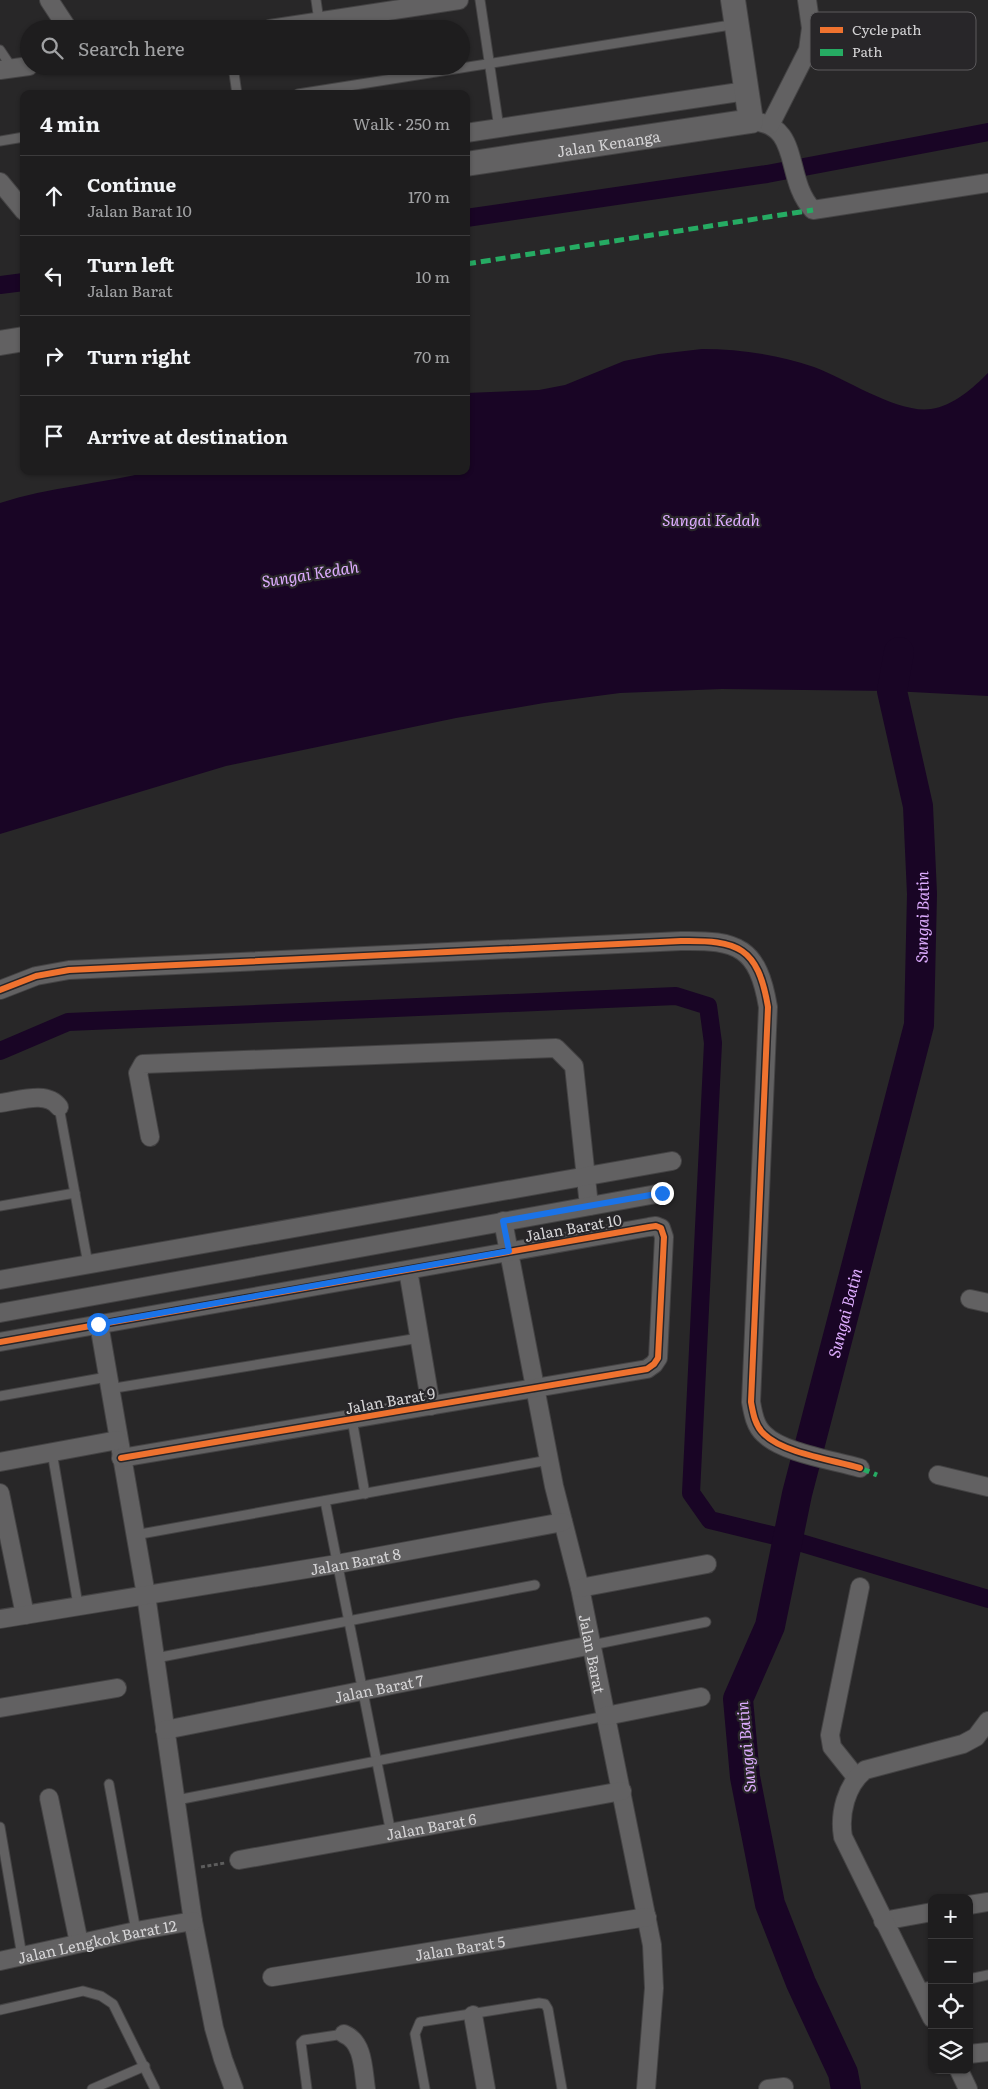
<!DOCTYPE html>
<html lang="en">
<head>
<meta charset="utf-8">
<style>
  body { margin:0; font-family:Literata,serif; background:#262627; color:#f1f3f6 }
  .controls { position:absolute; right:15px; bottom:15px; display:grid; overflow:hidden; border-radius:10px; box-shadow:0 1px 4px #0004 }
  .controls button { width:45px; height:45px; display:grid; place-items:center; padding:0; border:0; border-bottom:1px solid #3c3b3c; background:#1e1d1e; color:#f1f3f6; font:25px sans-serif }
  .stop { position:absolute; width:15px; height:15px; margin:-11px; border:4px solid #1a73e8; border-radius:50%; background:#fff }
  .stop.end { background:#1a73e8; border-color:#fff; box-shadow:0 1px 5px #0008 }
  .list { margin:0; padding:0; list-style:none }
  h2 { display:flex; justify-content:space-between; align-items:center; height:65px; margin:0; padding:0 20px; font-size:21px }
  h2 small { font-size:16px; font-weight:400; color:#a1a2a4 }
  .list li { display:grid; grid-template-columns:32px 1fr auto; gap:15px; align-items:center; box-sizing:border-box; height:80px; padding:0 20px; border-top:1px solid #3c3b3c }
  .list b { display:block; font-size:19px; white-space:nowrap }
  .list p { margin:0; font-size:16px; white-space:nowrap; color:#a1a2a4 }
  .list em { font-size:16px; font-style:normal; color:#a1a2a4 }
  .icon { flex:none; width:28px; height:28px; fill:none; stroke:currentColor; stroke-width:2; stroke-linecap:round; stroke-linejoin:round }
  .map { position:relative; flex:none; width:988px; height:2089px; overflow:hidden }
  .search { position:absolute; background:#1e1d1e; box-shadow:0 1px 4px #0004; left:20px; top:20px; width:450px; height:55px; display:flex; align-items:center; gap:12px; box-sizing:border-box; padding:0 18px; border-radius:28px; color:#a1a2a4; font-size:19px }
  .panel { position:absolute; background:#1e1d1e; box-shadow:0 1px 4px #0004; left:20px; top:90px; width:450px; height:385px; border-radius:10px }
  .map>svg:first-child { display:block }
</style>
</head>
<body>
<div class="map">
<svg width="988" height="2089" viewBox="0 0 988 2089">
  <rect width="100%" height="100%" fill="#282728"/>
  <path fill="#190525" d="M702,349c38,0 77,6 112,18 32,12 85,47 117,42 22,-3 42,-21 57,-36v323l-96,-5 -170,-2 -102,4 -76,10 -88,15 -230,48 -226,68v-331c49,-16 101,-19 152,-32h314v-78l73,-3 26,-5 59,-24 35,-7z"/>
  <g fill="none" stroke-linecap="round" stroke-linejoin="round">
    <g stroke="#190525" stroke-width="18">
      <polyline points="466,218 767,174 988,132"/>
      <polyline points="0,285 24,282"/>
      <polyline points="0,1051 68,1022 676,996 708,1006 713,1043 691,1493 710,1520 788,1539 988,1599"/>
    </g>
    <path stroke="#190525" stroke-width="30" id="s1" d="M846,2089l-3,-16 -42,-90 -31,-79 -25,-127 -7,-78 32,-73 27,-132 122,-469 3,-131 -4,-88 -26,-115 7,-39"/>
    <defs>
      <g id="lane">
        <polyline points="316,0 319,21"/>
        <polyline points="480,0 499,128"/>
        <polyline points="0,50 12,68"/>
        <polyline points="233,66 237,94"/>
        <polyline points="298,94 737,24"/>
        <polyline points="0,141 24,137"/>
        <polyline points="59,1107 88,1264"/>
        <polyline points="0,1206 75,1193"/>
        <polyline points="109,1389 419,1338"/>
        <polyline points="0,1396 107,1377"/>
        <polyline points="352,1419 365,1494"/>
        <polyline points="52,1452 78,1605"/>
        <polyline points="325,1501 391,1833"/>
        <polyline points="135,1535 549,1460"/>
        <polyline points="592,1645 706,1622"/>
        <polyline points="156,1658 535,1585"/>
        <polyline points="109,1784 136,1931"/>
        <polyline points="177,1800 606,1716"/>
        <polyline points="0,1827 22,1956"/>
        <polyline points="969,1979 988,1975"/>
        <polyline points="917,1989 932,1986"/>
        <polyline points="0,2010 83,1991 101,1996 113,2004 155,2089"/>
        <polyline points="92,2089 145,2066"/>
        <polyline points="307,2089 301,2043 304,2040 344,2034"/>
        <polyline points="425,2089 415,2034 420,2022 539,2003 545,2004 548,2009 562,2089"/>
      </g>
      <g id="street">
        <polyline points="49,0 68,29"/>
        <polyline points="270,29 459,0"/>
        <polyline points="0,70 29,66"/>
        <path d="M751,121c52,3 32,58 62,89l175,-27"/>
        <polyline points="770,125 808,50 811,28 807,0"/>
        <polyline points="466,133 746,91"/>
        <polyline points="0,182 24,211"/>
        <path d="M0,990l36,-14 33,-6 612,-29c57,-1 77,6 87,66l-17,395c2,11 4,24 13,32 19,19 69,26 96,34"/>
        <path d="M0,1103c18,-2 47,-13 59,4"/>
        <polyline points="150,1137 138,1073 143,1064 556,1048 574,1066 589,1206"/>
        <path id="s2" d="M503,1221l51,265 26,102 72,357 2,43 -8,101"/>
        <polyline points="408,1270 431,1406"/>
        <polyline points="0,1280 672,1161"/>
        <polyline points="970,1299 988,1303"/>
        <polyline points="0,1313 662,1193"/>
        <polyline points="99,1324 146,1595 193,1921 214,2028 223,2059 234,2089"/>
        <polyline points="0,1342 649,1227 656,1226 661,1228 664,1237 658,1358 654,1364 647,1369 121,1458"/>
        <polyline points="0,1462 118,1440"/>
        <polyline points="938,1475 988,1487"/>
        <polyline points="0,1493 25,1615"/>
        <polyline points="580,1588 707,1564"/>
        <path id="s3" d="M0,1619l337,-55 226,-42"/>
        <polyline points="0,1708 117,1688"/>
        <polyline points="606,1716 701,1697"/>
        <path id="s4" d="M165,1730l427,-85"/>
        <polyline points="856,1777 832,1747 830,1735 860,1587"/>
        <polyline points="49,1798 79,1943"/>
        <path id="s5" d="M239,1860l383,-69"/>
        <polyline points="969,1905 988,1902"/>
        <polyline points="883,1921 932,1912"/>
        <path id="s6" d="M0,1961l136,-30 57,-10"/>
        <path id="s7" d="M272,1977l375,-60"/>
        <polyline points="473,2015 486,2089"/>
        <path d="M932,2018l-89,-181c-4,-23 3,-52 22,-67l98,-26 13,-7 12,-16"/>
        <path d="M344,2034c20,8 19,36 22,55"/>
        <polyline points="969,2054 988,2052"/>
        <polyline points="959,2070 968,2089"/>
        <polyline points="768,2089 784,2087"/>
      </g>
      <g id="secondary">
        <path id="s8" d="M466,164l285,-43 -18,-121"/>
        <polyline points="0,343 24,339"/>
      </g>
    </defs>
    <use href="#lane" stroke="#444344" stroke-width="11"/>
    <use href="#street" stroke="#444344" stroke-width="20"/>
    <use href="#secondary" stroke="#444344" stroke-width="26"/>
    <polyline stroke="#5d5d5d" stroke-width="3" stroke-dasharray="4 2.5" stroke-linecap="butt" points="201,1867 225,1863"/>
    <use href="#lane" stroke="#626162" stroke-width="9"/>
    <use href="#street" stroke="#626162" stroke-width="18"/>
    <use href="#secondary" stroke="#626162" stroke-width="24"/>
    <g stroke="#26ab63" stroke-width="5" stroke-dasharray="10 5" stroke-linecap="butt">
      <polyline points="466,264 813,210"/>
      <polyline points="860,1468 877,1475"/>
    </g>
    <defs>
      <g id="cycleway">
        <path d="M0,990l36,-14 33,-6 612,-29c57,-1 77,6 87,66l-17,395c2,11 4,24 13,32 19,19 69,26 96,34"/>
        <polyline points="0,1342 649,1227 656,1226 661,1228 664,1237 658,1358 654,1364 647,1369 121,1458"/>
      </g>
    </defs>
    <use href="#cycleway" stroke="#282629" stroke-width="9"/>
    <use href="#cycleway" stroke="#ef722f" stroke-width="6"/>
  </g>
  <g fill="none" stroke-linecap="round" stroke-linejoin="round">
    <polyline stroke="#1a73e8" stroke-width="6" points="98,1324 509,1251 503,1221 662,1193"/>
  </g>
  <g text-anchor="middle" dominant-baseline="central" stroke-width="4.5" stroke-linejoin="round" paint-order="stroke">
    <g font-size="15" fill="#d5d4d6" stroke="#282629">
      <text stroke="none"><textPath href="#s8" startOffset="144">Jalan Kenanga</textPath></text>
      <text transform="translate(573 1227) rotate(-10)">Jalan Barat 10</text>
      <text transform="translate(390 1400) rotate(-10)">Jalan Barat 9</text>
      <text stroke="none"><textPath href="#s3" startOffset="360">Jalan Barat 8</textPath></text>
      <text stroke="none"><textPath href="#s2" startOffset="442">Jalan Barat</textPath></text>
      <text stroke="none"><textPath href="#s4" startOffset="218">Jalan Barat 7</textPath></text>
      <text stroke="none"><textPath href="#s5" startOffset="195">Jalan Barat 6</textPath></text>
      <text stroke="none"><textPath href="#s6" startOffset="99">Jalan Lengkok Barat 12</textPath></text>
      <text stroke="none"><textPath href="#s7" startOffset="190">Jalan Barat 5</textPath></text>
    </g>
    <g font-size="16" font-style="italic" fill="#ddacfe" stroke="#282629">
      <text x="711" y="519">Sungai Kedah</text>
      <text transform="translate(310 573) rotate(-9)">Sungai Kedah</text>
      <text stroke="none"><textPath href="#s1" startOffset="1215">Sungai Batin</textPath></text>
      <text stroke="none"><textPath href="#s1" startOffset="810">Sungai Batin</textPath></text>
      <text transform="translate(745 1747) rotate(-95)">Sungai Batin</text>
    </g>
  </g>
  <rect x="810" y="12" width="166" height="58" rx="8" fill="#282629" stroke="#5c5a5d" stroke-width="1"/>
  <rect x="820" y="27" width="23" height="6" fill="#ef722f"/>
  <rect x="820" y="49" width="23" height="7" fill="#26ab63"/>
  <g font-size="14" fill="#d5d4d6">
    <text x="852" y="35">Cycle path</text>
    <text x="852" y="57">Path</text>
  </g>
</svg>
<div class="controls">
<button>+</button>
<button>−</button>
<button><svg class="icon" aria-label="locate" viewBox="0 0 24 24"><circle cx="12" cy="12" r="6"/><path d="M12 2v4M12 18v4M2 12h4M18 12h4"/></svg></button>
<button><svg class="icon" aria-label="layers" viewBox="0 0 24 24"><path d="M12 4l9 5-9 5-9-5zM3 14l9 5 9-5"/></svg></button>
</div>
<div class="stop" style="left:98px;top:1324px"></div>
<div class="stop end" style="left:662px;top:1193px"></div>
<div class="search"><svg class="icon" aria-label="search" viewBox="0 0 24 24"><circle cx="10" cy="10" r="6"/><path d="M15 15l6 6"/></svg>Search here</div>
<section class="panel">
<h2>4 min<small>Walk · 250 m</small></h2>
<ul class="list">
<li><svg class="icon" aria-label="ahead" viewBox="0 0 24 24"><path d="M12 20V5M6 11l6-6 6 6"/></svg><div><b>Continue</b><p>Jalan Barat 10</p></div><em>170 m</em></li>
<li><svg class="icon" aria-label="left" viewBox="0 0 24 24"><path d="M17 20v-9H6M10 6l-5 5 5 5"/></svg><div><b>Turn left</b><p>Jalan Barat</p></div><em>10 m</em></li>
<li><svg class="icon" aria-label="right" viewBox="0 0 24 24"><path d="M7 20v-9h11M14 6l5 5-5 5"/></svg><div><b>Turn right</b></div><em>70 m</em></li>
<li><svg class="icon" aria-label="arrive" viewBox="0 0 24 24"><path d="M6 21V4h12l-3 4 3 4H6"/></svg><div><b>Arrive at destination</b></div></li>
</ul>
</section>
</div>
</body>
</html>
